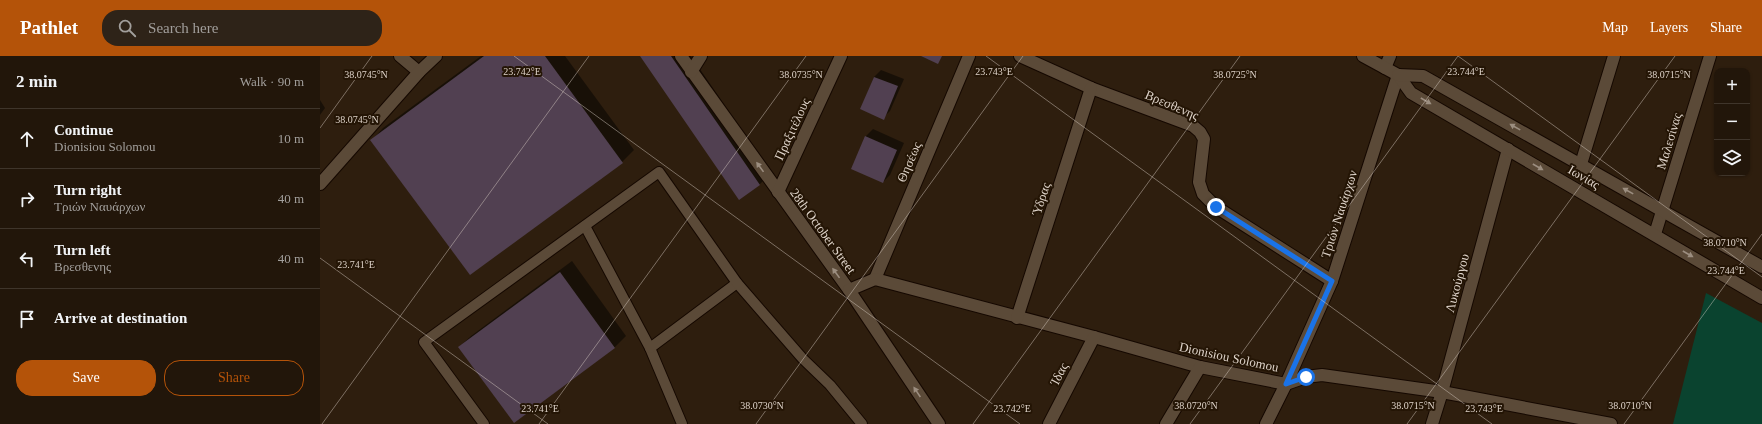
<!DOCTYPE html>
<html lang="en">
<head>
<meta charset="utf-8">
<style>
  body { margin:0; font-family:Georgia,serif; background:#2e2318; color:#f1f3f6 }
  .controls { position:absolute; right:12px; top:12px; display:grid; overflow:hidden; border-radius:8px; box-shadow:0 1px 3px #0004 }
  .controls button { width:36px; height:36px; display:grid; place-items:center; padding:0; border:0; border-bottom:1px solid #3f352b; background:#22160a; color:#f1f3f6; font:20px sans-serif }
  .stop { position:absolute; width:12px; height:12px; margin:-9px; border:3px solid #1a73e8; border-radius:50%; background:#fff }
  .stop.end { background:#1a73e8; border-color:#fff; box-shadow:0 1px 4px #0008 }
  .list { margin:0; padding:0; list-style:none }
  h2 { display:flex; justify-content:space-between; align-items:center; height:52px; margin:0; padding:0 16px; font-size:17px }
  h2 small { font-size:13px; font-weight:400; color:#a29f9c }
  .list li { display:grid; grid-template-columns:26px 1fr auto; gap:12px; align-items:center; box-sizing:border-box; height:60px; padding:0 16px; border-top:1px solid #3f352b }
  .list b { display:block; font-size:15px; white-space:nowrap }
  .list p { margin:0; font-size:13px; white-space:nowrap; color:#a29f9c }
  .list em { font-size:13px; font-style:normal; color:#a29f9c }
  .actions { display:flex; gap:8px; padding:12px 16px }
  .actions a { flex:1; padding:9px 0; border:1px solid #b45309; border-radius:16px; text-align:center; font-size:14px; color:#b45309 }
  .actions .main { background:#b45309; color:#fff }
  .icon { flex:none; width:22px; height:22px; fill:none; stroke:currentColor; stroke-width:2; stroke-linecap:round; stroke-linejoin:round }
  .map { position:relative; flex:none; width:1442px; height:368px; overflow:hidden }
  header { display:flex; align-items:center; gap:24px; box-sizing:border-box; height:56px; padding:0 20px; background:#b45309; color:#fff }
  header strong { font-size:19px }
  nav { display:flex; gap:22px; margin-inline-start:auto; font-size:14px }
  .search { width:280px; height:36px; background:#2e2318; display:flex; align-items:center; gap:10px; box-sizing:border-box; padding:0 14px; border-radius:16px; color:#a29f9c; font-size:15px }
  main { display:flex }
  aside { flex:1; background:#22160a }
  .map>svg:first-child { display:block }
</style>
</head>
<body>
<header>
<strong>Pathlet</strong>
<div class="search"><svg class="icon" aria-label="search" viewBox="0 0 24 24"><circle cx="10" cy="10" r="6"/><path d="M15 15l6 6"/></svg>Search here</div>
<nav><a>Map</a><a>Layers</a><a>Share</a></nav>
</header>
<main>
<aside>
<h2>2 min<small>Walk · 90 m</small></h2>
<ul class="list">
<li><svg class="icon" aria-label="ahead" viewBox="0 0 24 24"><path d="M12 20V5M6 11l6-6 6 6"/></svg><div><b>Continue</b><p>Dionisiou Solomou</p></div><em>10 m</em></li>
<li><svg class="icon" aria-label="right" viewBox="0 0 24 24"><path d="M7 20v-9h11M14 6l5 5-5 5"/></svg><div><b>Turn right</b><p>Τριών Ναυάρχων</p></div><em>40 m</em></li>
<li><svg class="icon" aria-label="left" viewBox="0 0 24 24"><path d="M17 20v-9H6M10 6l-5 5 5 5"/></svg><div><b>Turn left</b><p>Βρεσθενης</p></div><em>40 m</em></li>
<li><svg class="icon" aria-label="arrive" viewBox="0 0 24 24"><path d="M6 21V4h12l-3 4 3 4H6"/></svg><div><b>Arrive at destination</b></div></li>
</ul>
<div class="actions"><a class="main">Save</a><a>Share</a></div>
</aside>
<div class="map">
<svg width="1442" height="368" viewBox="0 0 1442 368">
  <rect width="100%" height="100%" fill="#2e1e0e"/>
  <polygon fill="#0a432f" points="1386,237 1442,267 1442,368 1353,368"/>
  <g fill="#0007">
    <polygon points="161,0 245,0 314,94 302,106 150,218 52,84 63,72"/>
    <polygon points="322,0 371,0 451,117 440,128 420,142"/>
    <polygon points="561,14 584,23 570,55 563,62 541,53 554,21"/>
    <polygon points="0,44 5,52 0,59"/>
    <polygon points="553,73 584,87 570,119 563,126 545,81"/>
    <polygon points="252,205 306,280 295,291 194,366 139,291 151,280"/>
  </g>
  <g fill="#514051">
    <polygon points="164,0 225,0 303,107 150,219 50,84"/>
    <polygon points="320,0 351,0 440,129 419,144"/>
    <polygon points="601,0 622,0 618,8"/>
    <polygon points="554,21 578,30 564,64 540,53"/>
    <polygon points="545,80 577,94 563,127 531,113"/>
    <polygon points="240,216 295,292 194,367 138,291"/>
  </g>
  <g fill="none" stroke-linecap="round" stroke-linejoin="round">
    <defs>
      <g id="service">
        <polyline points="265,170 330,292 362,368"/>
        <polyline points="330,292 417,227"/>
        <polyline points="164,368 104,286 339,116 417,227 483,303 510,329 542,368"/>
      </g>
      <g id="minor">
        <polyline points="80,0 99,16"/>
        <polyline points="361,0 529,234 619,368"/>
        <polyline points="700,0 771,32 873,70 880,76 884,83 879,126 883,138 896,151 1012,225"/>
        <polyline points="1065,12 1070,0"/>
        <polyline points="371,16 381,0"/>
        <polyline points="1261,108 1294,0"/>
        <polyline points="458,136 521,0"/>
        <polyline points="1335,178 1390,0"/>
        <polyline points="555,223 649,0"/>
        <polyline points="529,234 555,223 774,281 880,311 966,328 986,321 1002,319 1122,336 1291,368"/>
        <polyline points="697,262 771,32"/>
        <polyline points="729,368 774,281"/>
        <polyline points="846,368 880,311"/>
        <polyline points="946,368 966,328 1012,225 1078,19"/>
        <polyline points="1112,368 1122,336 1188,93"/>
      </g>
      <g id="secondary">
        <polyline points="1043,0 1078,19 1091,37 1442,242"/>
        <polyline points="1078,19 1103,20 1442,211"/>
        <polyline points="0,128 99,16 116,0"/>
      </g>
    </defs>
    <use href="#service" stroke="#150800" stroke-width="12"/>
    <use href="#minor" stroke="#150800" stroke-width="14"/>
    <use href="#secondary" stroke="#150800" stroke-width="14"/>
    <use href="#service" stroke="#5b4a38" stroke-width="10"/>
    <use href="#minor" stroke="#5b4a38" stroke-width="12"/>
    <use href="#secondary" stroke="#5b4a38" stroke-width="12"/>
  </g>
  <defs><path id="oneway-solid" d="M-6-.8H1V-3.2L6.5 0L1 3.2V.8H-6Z"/></defs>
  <g fill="#9c8e80">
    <use href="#oneway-solid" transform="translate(1106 45) rotate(30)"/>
    <use href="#oneway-solid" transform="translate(1195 71) rotate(-151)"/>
    <use href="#oneway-solid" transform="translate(440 111) rotate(-126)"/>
    <use href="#oneway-solid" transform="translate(1218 111) rotate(30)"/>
    <use href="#oneway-solid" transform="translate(1308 135) rotate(-151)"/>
    <use href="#oneway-solid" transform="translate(1368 198) rotate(30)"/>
    <use href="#oneway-solid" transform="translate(516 217) rotate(-126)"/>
    <use href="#oneway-solid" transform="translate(597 336) rotate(-124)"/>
  </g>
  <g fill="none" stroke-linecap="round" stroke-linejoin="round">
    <polyline stroke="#1a73e8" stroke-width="5" points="896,151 1012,225 966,328 986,321"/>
  </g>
  <path fill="none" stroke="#ded3c9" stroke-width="1" stroke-opacity="0.45" d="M194,0l506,368M666,0l506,368M1138,0l304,221M0,72l52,-72M0,202l228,166M2,368l267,-368M219,368l267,-368M436,368l267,-368M653,368l267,-368M870,368l268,-368M1087,368l268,-368M1304,368l138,-190"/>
  <g text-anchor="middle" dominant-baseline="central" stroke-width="4" stroke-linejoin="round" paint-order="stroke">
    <g font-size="13" fill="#ded3c9" stroke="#241505">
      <text transform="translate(852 49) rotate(23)">Βρεσθενης</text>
      <text transform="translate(472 73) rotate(-65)">Πραξιτέλους</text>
      <text transform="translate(1349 85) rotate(-73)">Μαλεσίνας</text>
      <text transform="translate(589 106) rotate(-67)">Θησέως</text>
      <text transform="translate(1264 121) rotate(30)">Ιωνίας</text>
      <text transform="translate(721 143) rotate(-72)">Ύδρας</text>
      <text transform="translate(1019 158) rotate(-72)">Τριών Ναυάρχων</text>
      <text transform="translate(503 175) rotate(54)">28th October Street</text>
      <text transform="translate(1137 227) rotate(-75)">Λυκούργου</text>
      <text transform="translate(909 301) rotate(12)">Dionisiou Solomou</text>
      <text transform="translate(739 318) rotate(-62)">Ίδας</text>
    </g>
  </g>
  <g font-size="10" text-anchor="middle" fill="#ded3c9" stroke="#241505" stroke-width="4" stroke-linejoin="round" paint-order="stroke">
    <text x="674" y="19">23.743°E</text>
    <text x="202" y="19">23.742°E</text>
    <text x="1146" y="19">23.744°E</text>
    <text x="1349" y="22">38.0715°N</text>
    <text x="46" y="22">38.0745°N</text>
    <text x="481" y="22">38.0735°N</text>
    <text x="915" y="22">38.0725°N</text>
    <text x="37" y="67">38.0745°N</text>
    <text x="1405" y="190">38.0710°N</text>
    <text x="36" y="212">23.741°E</text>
    <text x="1406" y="218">23.744°E</text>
    <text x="442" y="353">38.0730°N</text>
    <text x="876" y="353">38.0720°N</text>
    <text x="1093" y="353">38.0715°N</text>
    <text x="1310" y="353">38.0710°N</text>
    <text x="220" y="356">23.741°E</text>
    <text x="692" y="356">23.742°E</text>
    <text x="1164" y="356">23.743°E</text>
  </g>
</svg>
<div class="controls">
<button>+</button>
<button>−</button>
<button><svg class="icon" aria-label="layers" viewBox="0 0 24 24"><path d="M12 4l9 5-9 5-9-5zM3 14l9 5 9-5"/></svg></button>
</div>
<div class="stop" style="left:986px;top:321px"></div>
<div class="stop end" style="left:896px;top:151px"></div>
</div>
</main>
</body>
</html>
